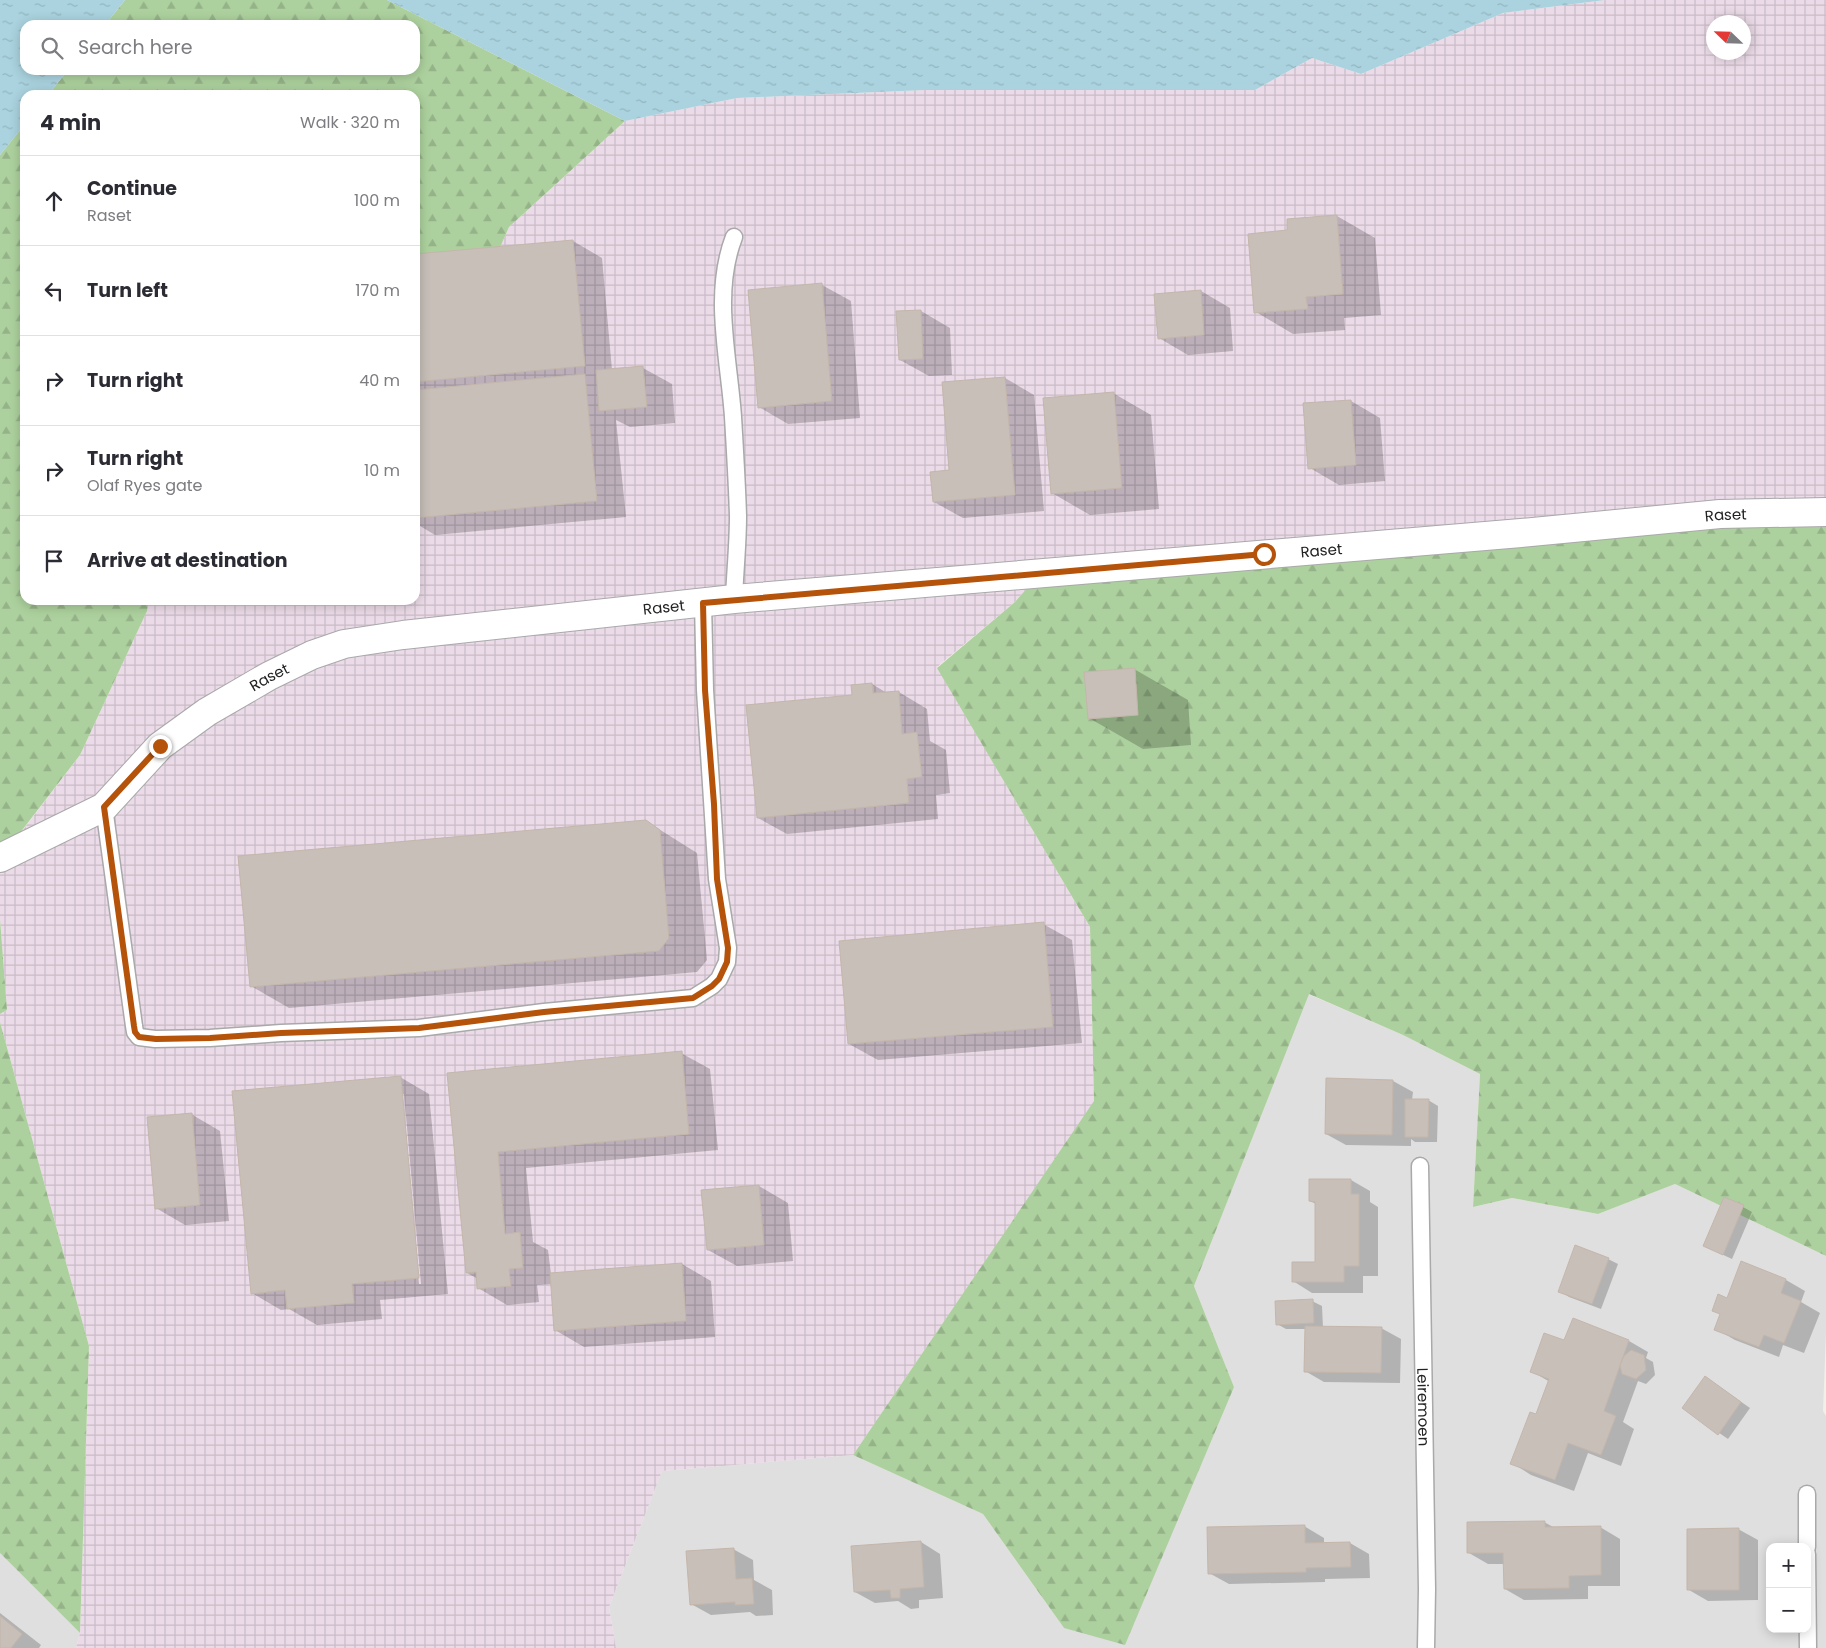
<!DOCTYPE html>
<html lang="en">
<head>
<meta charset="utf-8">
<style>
  body { margin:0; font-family:Poppins,sans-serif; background:#f7f7f7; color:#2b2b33 }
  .controls { position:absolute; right:15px; bottom:15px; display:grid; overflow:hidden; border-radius:10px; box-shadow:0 2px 12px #0003 }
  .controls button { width:45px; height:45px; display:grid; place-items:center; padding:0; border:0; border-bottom:1px solid #e1e1e2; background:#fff; color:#2b2b33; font:25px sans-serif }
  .compass { position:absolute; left:1706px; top:15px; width:45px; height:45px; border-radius:50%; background:#fff; box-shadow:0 2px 12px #0003; rotate:293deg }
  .stop { position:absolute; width:15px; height:15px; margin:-11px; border:4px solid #b45309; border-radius:50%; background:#fff }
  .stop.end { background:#b45309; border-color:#fff; box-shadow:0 1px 5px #0008 }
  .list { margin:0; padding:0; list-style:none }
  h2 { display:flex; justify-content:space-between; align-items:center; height:65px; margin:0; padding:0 20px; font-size:21px }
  h2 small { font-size:16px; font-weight:400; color:#7c7c81 }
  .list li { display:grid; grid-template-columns:32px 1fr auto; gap:15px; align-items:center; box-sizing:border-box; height:90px; padding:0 20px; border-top:1px solid #e1e1e2 }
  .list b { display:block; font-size:19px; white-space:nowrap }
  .list p { margin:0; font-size:16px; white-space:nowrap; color:#7c7c81 }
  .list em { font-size:16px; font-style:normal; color:#7c7c81 }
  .icon { flex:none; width:28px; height:28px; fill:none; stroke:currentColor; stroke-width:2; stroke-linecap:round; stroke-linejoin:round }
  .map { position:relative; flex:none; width:1826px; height:1648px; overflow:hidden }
  .search { position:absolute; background:#fff; box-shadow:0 2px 12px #0003; left:20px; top:20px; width:400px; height:55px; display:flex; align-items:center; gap:12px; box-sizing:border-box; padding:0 18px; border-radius:15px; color:#7c7c81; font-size:19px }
  .panel { position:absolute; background:#fff; box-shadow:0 2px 12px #0003; left:20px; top:90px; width:400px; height:515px; border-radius:15px }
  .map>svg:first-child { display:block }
</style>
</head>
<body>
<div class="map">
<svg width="1826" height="1648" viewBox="0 0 1826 1648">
  <defs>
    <pattern id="industrial-grid" width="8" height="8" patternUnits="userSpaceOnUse" patternTransform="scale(1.25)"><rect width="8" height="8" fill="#ebdbe8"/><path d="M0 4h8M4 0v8" fill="none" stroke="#c9bcc7"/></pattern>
    <pattern id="forest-firs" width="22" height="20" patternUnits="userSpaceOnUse" patternTransform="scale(1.25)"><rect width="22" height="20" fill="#add19e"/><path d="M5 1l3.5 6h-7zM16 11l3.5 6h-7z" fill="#95b388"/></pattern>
    <pattern id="water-ripples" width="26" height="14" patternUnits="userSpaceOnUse" patternTransform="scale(1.25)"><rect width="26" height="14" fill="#aad3df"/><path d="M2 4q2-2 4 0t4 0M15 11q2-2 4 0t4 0" fill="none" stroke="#92b5bf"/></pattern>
  </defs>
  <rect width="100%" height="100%" fill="#f2efe9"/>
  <g fill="#e0dfdf" fill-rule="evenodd">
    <path d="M1308,994l95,41 77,39 -7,133 39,-9 86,16 77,-30 151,72v77l-3,78 3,5v232h-1210l-7,-41 53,-136 191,-16 130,59 81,114 170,-241 -40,-101zM1770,1547h37v82h-37z"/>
    <polygon points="0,1553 80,1633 76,1648 0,1648"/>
  </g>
  <path fill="url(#industrial-grid)" fill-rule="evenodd" d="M1605,0h221v501l-47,-2 -729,63 -35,40 -78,65 153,260 4,175 -241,353 -191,16 -53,136 7,41h-540l4,-15 9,-287 -89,-324v-8l7,-4 -7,-91v-59l80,-105 67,-144 2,-11h266v-317l72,-7 22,-49 116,-106 112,-23 188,-8h330l57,-32 49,16 142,-61zM1714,22h30v30h-30z"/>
  <g fill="url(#forest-firs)">
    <polygon points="125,0 387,0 625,121 509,227 487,277 415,283 415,95 48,95 68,70 415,70 415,25 105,25"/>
    <polygon points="25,124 25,600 149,600 147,611 80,755 0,859 0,155"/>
    <polygon points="1779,499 1826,501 1826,1256 1675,1184 1598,1214 1512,1198 1473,1207 1480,1074 1403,1035 1309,994 1194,1286 1234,1387 1125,1645 1064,1628 983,1514 853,1455 1094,1101 1090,927 937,668 1015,602 1050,562"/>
    <polygon points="0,919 7,1010 0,1014"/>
    <polygon points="0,1022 89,1346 80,1633 0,1553"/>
  </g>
  <g fill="url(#water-ripples)">
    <polygon points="0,0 125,0 105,25 25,25 25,70 68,70 48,95 25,95 25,124 0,155"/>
    <polygon points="387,0 1605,0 1503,13 1361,74 1312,58 1255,90 925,90 737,98 625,121"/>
  </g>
  <g fill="#0003" fill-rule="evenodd">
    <polygon points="1337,216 1375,238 1381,315 1344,318 1345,330 1293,334 1256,312 1289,232"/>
    <polygon points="573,241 602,258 612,370 643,368 672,384 675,423 630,427 616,420 626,517 435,535 415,523 415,256"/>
    <polygon points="822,285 851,301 860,418 788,424 759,407"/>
    <polygon points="1201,291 1230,308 1233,351 1188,355 1159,338"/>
    <polygon points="921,311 950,328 952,375 929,376 900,360"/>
    <polygon points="1005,378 1034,395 1044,511 963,518 934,502"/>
    <polygon points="1113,393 1151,415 1159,509 1090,515 1052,493"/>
    <polygon points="1351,401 1380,418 1385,481 1339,485 1310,468"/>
    <polygon points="1134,669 1188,700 1191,745 1143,749 1089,718"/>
    <polygon points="872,684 887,693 899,692 927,709 930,741 946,750 950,793 936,795 938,819 787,834 758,818 853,696"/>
    <polygon points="646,821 697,853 707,960 697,972 289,1008 251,986"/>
    <polygon points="1043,924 1072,940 1082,1043 878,1060 849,1044"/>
    <polygon points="681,1053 710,1069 718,1150 526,1168 533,1242 548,1250 551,1274 682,1264 711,1281 715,1337 584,1347 555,1330 552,1284 537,1285 539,1302 507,1305 478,1288 478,1279 467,1273 448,1074"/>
    <path d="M400,1077l29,17 19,200 -68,6 2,19 -65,6 -28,-16 -8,1 -29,-17zM401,1094h3l17,190h-2z"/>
    <polygon points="1327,1080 1393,1081 1413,1092 1412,1100 1428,1100 1438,1106 1437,1142 1415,1142 1411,1139 1411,1146 1346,1145 1326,1134"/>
    <polygon points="191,1114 220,1131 229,1221 185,1225 156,1208"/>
    <polygon points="1351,1180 1370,1191 1370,1202 1378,1207 1378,1276 1363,1276 1363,1293 1312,1293 1293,1281 1316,1263 1316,1204 1310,1201"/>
    <polygon points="759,1186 788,1203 793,1261 737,1266 708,1250"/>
    <polygon points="1743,1207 1752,1212 1732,1259 1704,1246"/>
    <polygon points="1608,1259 1618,1264 1601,1309 1569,1297 1560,1291"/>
    <polygon points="1786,1280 1805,1291 1801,1302 1820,1313 1804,1353 1783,1345 1779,1357 1735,1340 1716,1329"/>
    <polygon points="1312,1301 1322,1306 1323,1328 1381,1328 1401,1339 1400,1383 1324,1382 1305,1371 1306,1329 1286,1329 1277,1324"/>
    <polygon points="1573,1320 1629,1341 1648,1352 1646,1358 1653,1362 1655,1375 1646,1384 1638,1381 1623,1422 1634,1429 1621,1466 1588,1453 1574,1491 1531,1475 1512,1463 1537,1415 1550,1382 1531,1371 1565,1342"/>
    <polygon points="1714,1383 1750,1408 1728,1439 1683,1408"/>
    <polygon points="1544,1522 1555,1528 1600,1527 1620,1539 1620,1586 1588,1586 1588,1599 1524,1600 1505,1589 1504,1564 1488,1564 1469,1553"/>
    <polygon points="1304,1526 1324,1538 1324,1544 1350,1543 1369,1554 1370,1578 1325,1579 1325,1582 1229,1584 1209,1573"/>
    <polygon points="1738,1529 1758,1540 1758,1600 1708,1601 1689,1590"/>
    <polygon points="921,1542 940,1554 943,1598 919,1600 919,1608 911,1609 898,1601 875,1603 855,1592"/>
    <polygon points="733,1549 753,1560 754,1580 772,1590 773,1615 756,1616 750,1612 711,1615 691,1604"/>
    <polygon points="0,1613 41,1645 39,1648 0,1648"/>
  </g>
  <g fill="#c7bfb8" stroke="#c4b6ab">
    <polygon points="1337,215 1343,294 1306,297 1308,309 1254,313 1248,234 1287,230 1287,219"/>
    <polygon points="573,240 585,366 415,382 415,254"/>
    <polygon points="822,283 832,401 758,408 748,290"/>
    <polygon points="1201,290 1204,335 1158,339 1154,294"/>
    <polygon points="921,310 923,359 899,360 896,311"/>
    <polygon points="643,366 647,407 599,411 596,370"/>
    <polygon points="585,374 597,501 415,518 415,390"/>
    <polygon points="1005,377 1015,495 933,502 930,472 949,470 942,382"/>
    <polygon points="1114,392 1122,488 1051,494 1043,398"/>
    <polygon points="1351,400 1356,465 1308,469 1303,403"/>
    <polygon points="1135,668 1138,715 1088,719 1084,672"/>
    <polygon points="872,683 873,693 899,691 902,734 917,732 922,777 907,779 909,803 757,818 746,705 852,695 851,685"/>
    <polygon points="646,820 660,830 669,938 659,951 250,987 238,856"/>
    <polygon points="1044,922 1053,1027 848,1044 839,941"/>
    <polygon points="682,1051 689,1134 498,1152 505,1234 520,1232 523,1268 509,1269 511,1286 477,1289 476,1272 466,1273 447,1073"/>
    <polygon points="401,1076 419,1278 352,1284 354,1303 287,1309 285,1290 251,1294 232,1091"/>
    <polygon points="1326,1078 1393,1080 1392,1135 1325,1134"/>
    <polygon points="1405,1099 1429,1099 1428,1137 1405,1137"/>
    <polygon points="192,1113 200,1205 155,1209 147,1117"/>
    <polygon points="1309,1179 1351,1179 1351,1194 1359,1194 1359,1266 1344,1266 1344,1282 1292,1282 1292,1262 1315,1262 1315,1202 1309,1201"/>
    <polygon points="759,1185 764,1245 707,1250 701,1190"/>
    <polygon points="1724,1197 1744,1205 1723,1255 1703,1246"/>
    <polygon points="1575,1245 1609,1258 1592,1304 1558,1292"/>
    <polygon points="1741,1261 1786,1279 1781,1293 1801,1301 1784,1343 1764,1335 1759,1347 1714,1330 1720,1314 1712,1311 1718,1294 1727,1298"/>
    <polygon points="682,1263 686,1321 554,1331 550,1273"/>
    <polygon points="1313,1299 1314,1323 1276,1325 1275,1301"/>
    <polygon points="1573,1318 1629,1340 1604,1411 1616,1416 1601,1455 1568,1443 1555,1480 1510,1464 1530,1412 1536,1414 1549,1379 1530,1372 1544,1333 1564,1340"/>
    <polygon points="1305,1326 1382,1327 1381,1373 1304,1372"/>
    <polygon points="1631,1350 1644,1355 1646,1370 1636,1379 1622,1374 1620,1365 1624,1356"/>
    <polygon points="1705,1376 1741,1402 1718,1435 1682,1408"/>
    <polygon points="1545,1521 1545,1527 1601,1526 1601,1575 1569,1576 1569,1588 1504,1589 1503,1553 1467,1553 1467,1522"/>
    <polygon points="1305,1525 1305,1543 1350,1542 1351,1567 1306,1568 1306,1572 1208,1574 1207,1527"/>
    <polygon points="1739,1528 1739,1590 1687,1590 1687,1529"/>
    <polygon points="921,1541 924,1587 900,1589 900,1598 891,1598 890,1590 854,1592 851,1546"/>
    <polygon points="734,1548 736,1579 752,1578 754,1604 735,1605 735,1602 690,1605 686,1551"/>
    <polygon points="0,1616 22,1634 11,1648 0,1648"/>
  </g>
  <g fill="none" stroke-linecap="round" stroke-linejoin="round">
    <defs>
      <g id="lane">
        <path d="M734,237c-22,57 -5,121 -1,180 2,33 4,66 5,99 0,28 -3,56 -4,83"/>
        <polyline points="104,807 134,1026 135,1032 139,1037 155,1039 210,1038 281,1033 419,1028 544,1012 693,998 712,986 719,979 727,962 728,948 717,879 705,690 703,603"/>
        <path id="s1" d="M1420,1166l7,423 -1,59"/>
        <polyline points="1807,1494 1807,1547"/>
        <polyline points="1807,1554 1808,1648"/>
      </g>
      <g id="street">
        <path id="s2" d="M0,858l104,-51 56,-61 47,-34 62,-36 43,-21 32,-11 59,-9 331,-36 787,-66 199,-19 106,-2"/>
      </g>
    </defs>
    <use href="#lane" stroke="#a9a9a9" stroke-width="19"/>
    <use href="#street" stroke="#a9a9a9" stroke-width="30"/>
    <use href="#lane" stroke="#fff" stroke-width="16"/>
    <use href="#street" stroke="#fff" stroke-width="28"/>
  </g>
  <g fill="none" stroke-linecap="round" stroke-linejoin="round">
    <polyline stroke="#b45309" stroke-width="6" points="160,746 104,807 134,1026 135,1032 139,1037 156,1039 210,1038 281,1033 419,1028 544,1012 693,998 712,986 719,979 727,962 728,948 717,879 714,804 705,690 703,603 1264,554"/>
  </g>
  <g text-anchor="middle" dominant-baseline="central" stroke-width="5" stroke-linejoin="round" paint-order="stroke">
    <g font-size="15" fill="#222" stroke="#fff">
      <text stroke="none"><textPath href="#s2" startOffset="1798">Raset</textPath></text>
      <text stroke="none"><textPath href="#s2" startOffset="1392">Raset</textPath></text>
      <text stroke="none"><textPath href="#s2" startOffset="732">Raset</textPath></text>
      <text stroke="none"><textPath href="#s2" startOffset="328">Raset</textPath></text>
      <text stroke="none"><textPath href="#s1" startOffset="241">Leiremoen</textPath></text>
    </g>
  </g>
</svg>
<div class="controls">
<button>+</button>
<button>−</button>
</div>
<svg class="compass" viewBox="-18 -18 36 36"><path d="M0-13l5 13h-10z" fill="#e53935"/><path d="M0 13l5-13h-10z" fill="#7c7c81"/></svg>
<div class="stop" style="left:1264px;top:554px"></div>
<div class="stop end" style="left:160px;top:746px"></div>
<div class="search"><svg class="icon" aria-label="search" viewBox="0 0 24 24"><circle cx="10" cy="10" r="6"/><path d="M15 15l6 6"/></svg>Search here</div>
<section class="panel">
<h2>4 min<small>Walk · 320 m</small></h2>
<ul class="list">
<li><svg class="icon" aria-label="ahead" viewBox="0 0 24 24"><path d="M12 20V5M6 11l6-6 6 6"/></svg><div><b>Continue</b><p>Raset</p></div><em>100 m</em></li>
<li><svg class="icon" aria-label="left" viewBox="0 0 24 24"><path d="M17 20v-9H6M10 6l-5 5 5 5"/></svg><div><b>Turn left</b></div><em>170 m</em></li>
<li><svg class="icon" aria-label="right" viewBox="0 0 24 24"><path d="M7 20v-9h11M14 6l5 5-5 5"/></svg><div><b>Turn right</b></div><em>40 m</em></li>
<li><svg class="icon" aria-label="right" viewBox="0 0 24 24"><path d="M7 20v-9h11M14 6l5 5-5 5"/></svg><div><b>Turn right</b><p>Olaf Ryes gate</p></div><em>10 m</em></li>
<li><svg class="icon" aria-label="arrive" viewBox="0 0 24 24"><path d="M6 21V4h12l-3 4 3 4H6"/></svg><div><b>Arrive at destination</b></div></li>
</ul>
</section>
</div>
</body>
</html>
